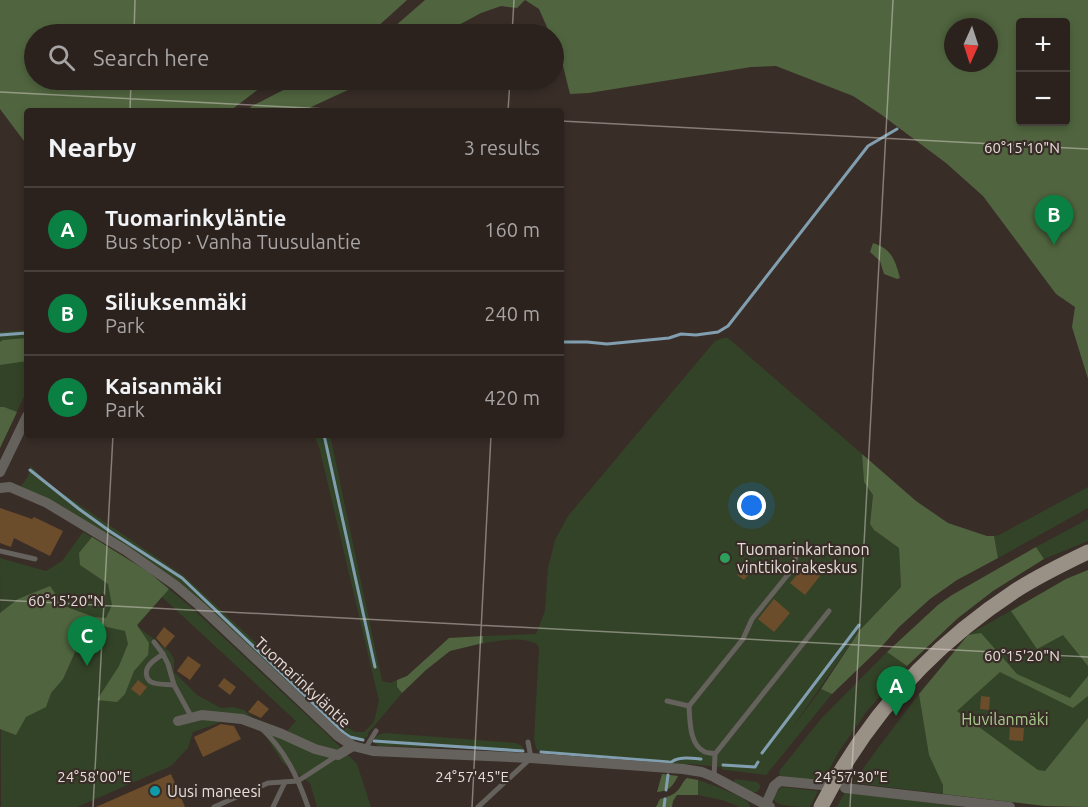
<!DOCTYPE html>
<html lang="en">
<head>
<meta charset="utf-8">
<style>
  body { margin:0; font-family:Ubuntu,sans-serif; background:#332a26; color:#f1f3f6 }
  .controls { position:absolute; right:18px; top:18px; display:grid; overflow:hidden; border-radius:6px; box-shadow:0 3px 9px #0003 }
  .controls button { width:54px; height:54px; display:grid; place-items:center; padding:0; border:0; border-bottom:2px solid #473f3b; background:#2b221d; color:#f1f3f6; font:30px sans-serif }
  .compass { position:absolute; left:944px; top:18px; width:54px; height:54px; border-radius:50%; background:#2b221d; box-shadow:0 3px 9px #0003; rotate:183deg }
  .you { position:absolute; left:752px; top:506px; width:21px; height:21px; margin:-15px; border:4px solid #fff; border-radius:50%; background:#1a73e8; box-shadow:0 0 0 9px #1a73e833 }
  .badge { display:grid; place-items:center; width:39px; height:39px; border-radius:50%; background:#0b8043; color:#fff; font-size:20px; font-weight:700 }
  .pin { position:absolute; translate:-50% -50px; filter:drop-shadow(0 2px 3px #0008) }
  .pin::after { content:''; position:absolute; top:32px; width:21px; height:18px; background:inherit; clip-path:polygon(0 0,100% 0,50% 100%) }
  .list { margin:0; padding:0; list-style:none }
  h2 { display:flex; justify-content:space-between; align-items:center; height:78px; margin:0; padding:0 24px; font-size:26px }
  h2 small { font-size:20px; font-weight:400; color:#a6a4a4 }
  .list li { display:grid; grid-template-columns:39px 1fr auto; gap:18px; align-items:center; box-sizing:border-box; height:84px; padding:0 24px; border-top:2px solid #473f3b }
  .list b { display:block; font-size:22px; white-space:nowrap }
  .list p { margin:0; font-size:20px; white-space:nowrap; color:#a6a4a4 }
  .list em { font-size:20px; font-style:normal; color:#a6a4a4 }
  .icon { flex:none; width:33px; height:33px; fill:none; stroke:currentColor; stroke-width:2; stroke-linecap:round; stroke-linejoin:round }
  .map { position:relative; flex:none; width:1088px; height:807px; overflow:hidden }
  .search { position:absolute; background:#2b221d; box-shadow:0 3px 9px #0003; left:24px; top:24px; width:540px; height:66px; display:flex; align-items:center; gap:15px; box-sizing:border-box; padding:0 21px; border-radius:33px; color:#a6a4a4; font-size:22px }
  .panel { position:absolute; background:#2b221d; box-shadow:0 3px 9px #0003; left:24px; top:108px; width:540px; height:330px; border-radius:6px }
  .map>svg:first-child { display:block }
</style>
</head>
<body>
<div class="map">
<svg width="1088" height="807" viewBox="0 0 1088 807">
  <rect width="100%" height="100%" fill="#392d27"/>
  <g fill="#334327" fill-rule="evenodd">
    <polygon points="27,330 27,390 0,448 0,332"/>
    <path d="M723,338h5l134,116 2,28 9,13 -3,29 4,6 25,18 2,39 -41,43 -70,101 31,-42 11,5 -66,81 -40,-5h-3l-2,-3 -31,-3 -11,1 -138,-12 -5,-5 -2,-9 5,-91 -2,-4c-17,-8 -36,-3 -54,-1v-7l53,-2 9,-23 3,-43 7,-28 13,-24 147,-175z"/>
    <polygon points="314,435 330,435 382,681 391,683 397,680 397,687 402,693 368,733 368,736 362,741 353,740 342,734 192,593 21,486 27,478 31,466 46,482 184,576 347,727 355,732 364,732 374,722 379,701 320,450"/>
    <polygon points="1088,487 1088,508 998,558 994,536 999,535"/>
    <polygon points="1088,519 1088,541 1044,559 1036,547"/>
    <path d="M83,532l64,39 45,37 137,128 28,28 14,43h-54l-7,-24 -27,-20 -20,-31 -33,-13 -37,13 -5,16 -17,18 -94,41h-76l-1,-249 46,13 16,-10zM162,597l134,124 -9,10 -28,-8 -15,-13 -11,-3 -12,1 -24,-13 -23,-23v-13l-4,-7 -33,-26z"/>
    <polygon points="1088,570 1088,807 1045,806 853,783 878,748 919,694 968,635 1066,579"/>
    <polygon points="887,652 907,666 867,711 840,750 822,782 780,776 779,775 780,770 821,719"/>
    <path d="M385,733l131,10 6,3 2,4 -3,2 -61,-4 -81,-2 -5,-3c0,-7 5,-9 11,-10z"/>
    <polygon points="735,779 757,782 760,785 760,788 757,792 753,792 735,783 734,781"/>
    <path d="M698,780c17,6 36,12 51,23l1,4h-10l-18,-7 -24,-5z"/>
    <path d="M782,787l36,4 -8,16c-9,0 -35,0 -36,-8 0,-6 3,-9 8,-12z"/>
    <polygon points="845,792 963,807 837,807"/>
  </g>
  <g fill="#50653f" fill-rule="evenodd">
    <polygon points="0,0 407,0 375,29 365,34 34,34 34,80 276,80 265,84 230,111 27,111 27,145 0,109"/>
    <path d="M425,0h663v379l-16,-52 3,-20 -19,-13 -73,-98 -37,-33 -67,-50 -26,-17 -77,-30 -25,1 -162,26 -19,1 -8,-32 -8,-20v-8h-4l-11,-25 -14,-9 -8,8 -16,-2 -20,7 -39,21h-56zM1020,22h46v100h-46zM953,27h36v36h-36z"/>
    <polygon points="303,80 366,80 350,89 309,108 264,109 261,111 246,111 252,106"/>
    <path d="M873,243c19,6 22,17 27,35l-3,1 -13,-5 -4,-13 -10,-9z"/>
    <polygon points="27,338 27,361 0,365 0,342 3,340"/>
    <polygon points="0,407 4,407 17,412 0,448"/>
    <polygon points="862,454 916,501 948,523 987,536 994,536 998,558 957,580 930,599 899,627 882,646 832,694 821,689 860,630 901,587 899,548 874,530 870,524 873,495 864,482"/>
    <polygon points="92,537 147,571 169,589 137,625 149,643 148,655 134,671 125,694 117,702 97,700 119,666 128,644 125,631 98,625 94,637 76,650 63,679 51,693 46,707 26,717 16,735 0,729 0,613 18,599 50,586 64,606 94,617 106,618 112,605 108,584 80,565 79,553"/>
    <polygon points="1036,547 1044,559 993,591 958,618 907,666 887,652 939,604 952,595"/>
    <polygon points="1088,570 1088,666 1063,635 1037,649 1011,611 1066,579"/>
    <polygon points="981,633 1017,674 1070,698 1088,676 1088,696 1073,708 1000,672 957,711 1038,770 1045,771 1088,718 1088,807 1045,806 943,794 943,785 929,755 919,694 968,635"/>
    <polygon points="483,636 483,643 450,651 426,670 402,693 397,687 397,680 407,676 449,638"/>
    <path d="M662,774l16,2c-5,10 -9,15 -21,16z"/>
    <path d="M687,778l11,2v15h-21l-4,6 -1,6h-16l4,-8c7,-2 14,-4 18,-9 4,-4 4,-8 9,-12z"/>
  </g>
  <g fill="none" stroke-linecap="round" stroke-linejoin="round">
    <g stroke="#819fb0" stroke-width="3">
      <polyline points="0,335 27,333"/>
      <polyline points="561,342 587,342 607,344 669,338 681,334 696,335 718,332 728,326 868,146 897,129"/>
      <polyline points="324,435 375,667"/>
      <polyline points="30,470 79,509 111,532 182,578 344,733 350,737 363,740"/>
      <polyline points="374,741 523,751"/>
      <polyline points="541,752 669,762"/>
      <polyline points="762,753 859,625"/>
      <path d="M669,764c7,-8 21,-6 32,-5"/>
      <polyline points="723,765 755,767 758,762"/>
      <polyline points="666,790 668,775"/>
      <polyline points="664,807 665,799"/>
    </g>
  </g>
  <g fill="#6c4d2b">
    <polygon points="0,508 32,519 34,517 63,531 50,556 14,538 11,547 0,543"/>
    <polygon points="806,564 820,576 805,595 790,583"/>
    <polygon points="743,568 750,573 744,580 737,575"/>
    <polygon points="774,599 790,613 774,632 758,619"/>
    <polygon points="164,627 175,636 165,648 156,638"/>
    <polygon points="188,656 201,665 190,680 177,671"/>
    <polygon points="224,678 236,687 230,695 218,686"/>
    <polygon points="138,680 147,687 140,696 131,689"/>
    <polygon points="981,696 990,697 989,710 980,709"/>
    <polygon points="258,700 269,709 261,718 248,712"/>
    <polygon points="221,724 234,726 241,739 203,757 194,737"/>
    <polygon points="1010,727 1024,728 1023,741 1009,740"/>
    <polygon points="171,774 185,807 96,807"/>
  </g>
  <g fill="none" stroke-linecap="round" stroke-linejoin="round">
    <g stroke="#65615c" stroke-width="5">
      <polyline points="0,551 35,559"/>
      <polyline points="154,642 163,654 168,664 174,685 192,718"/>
      <path d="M163,654c-7,5 -20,12 -16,23 1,3 3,5 7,6 6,2 14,1 20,2"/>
      <polyline points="667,701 689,706"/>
      <path d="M262,729c23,21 36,49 46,78"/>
      <polyline points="365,749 376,731"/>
      <path d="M715,754c-3,-1 -7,-1 -10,-2 -16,-7 -15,-32 -16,-46l54,-67 9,-20 38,-47 8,-20"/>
      <polyline points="714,777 715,754 829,611"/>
      <polyline points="214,807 268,783 298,781 338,755"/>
      <polyline points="273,807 285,782"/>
      <polyline points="478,807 531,758 528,742"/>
    </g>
    <g stroke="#65615c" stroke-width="10">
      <polyline points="0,472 27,416"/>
      <polyline points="0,488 10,487 47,503 125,550 175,585 201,607 338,736 353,746 373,751 531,758 683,769 702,772 714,777 770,807"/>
      <polyline points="178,721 202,715 242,719 282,734 315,749 338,755 353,746"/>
      <polyline points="845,788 1010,807"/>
      <polyline points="766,804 774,786 780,781 821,785"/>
    </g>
    <path stroke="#999186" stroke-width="15" d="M821,807c45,-89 110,-161 194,-216 23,-15 48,-27 73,-39"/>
  </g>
  <path fill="none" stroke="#e6ddd9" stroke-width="1.5" stroke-opacity="0.45" d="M134,34l1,-34M512,34l2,-34M0,92l366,19M130,111l1,-31M508,111l2,-31M561,121l527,28M0,600l1088,57M93,807l20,-372M472,807l19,-372M850,807l43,-807"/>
  <circle fill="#2e9e5b" stroke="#392d27" stroke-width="2" cx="725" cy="558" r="6"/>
  <circle fill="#0f9aa8" stroke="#392d27" stroke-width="2" cx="155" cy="791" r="6"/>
  <g text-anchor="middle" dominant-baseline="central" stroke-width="4.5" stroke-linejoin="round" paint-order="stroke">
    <g font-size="16" fill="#e6ddd9" stroke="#392d27" text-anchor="start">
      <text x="737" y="549">Tuomarinkartanon<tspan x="737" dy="18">vinttikoirakeskus</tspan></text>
      <text x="167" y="791">Uusi maneesi</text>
    </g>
    <g font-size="16" fill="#e6ddd9" stroke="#392d27">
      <text transform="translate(303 682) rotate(43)">Tuomarinkyläntie</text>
    </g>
    <g font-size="16" fill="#a9cd8d" stroke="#392d27">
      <text x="1005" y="719">Huvilanmäki</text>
    </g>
  </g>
  <g font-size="15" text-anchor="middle" fill="#e6ddd9" stroke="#392d27" stroke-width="4.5" stroke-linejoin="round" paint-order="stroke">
    <text x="1022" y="153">60°15'10"N</text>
    <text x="66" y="606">60°15'20"N</text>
    <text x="1022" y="661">60°15'20"N</text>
    <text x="94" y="782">24°58'00"E</text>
    <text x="472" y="782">24°57'45"E</text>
    <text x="851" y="782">24°57'30"E</text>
  </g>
</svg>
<div class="controls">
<button>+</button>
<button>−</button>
</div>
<svg class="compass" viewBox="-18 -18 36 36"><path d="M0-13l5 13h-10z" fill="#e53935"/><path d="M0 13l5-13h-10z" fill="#a6a4a4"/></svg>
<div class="you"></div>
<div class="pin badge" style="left:896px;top:716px">A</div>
<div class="pin badge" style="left:1054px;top:245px">B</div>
<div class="pin badge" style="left:87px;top:666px">C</div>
<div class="search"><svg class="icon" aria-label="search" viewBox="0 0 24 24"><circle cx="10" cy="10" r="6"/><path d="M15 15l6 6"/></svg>Search here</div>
<section class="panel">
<h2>Nearby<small>3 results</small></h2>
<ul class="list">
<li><span class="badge">A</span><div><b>Tuomarinkyläntie</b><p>Bus stop · Vanha Tuusulantie</p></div><em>160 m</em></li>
<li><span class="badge">B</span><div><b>Siliuksenmäki</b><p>Park</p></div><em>240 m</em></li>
<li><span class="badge">C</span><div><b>Kaisanmäki</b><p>Park</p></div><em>420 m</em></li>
</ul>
</section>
</div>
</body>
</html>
